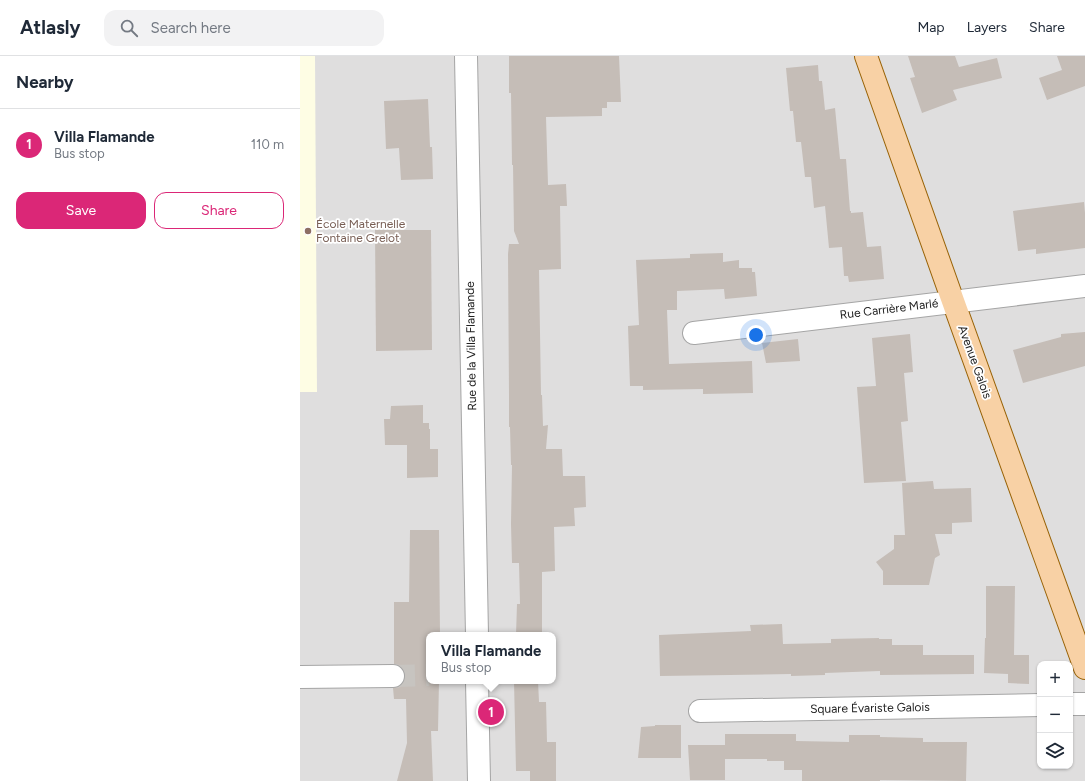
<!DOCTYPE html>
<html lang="en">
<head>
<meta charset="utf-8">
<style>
  body { margin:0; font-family:Figtree,sans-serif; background:#f2f2f3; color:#1f2937 }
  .controls { position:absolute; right:12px; bottom:12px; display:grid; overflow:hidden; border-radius:8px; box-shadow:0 1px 3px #0004 }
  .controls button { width:36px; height:36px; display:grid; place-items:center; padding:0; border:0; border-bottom:1px solid #e0e1e3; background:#fff; color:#1f2937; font:20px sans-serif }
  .you { position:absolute; left:456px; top:279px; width:14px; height:14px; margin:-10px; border:3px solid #fff; border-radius:50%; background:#1a73e8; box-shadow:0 0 0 6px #1a73e833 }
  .badge { display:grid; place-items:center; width:26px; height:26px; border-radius:50%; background:#db2777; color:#fff; font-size:13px; font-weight:700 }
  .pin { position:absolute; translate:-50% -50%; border:2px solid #fff; box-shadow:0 1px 4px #0006 }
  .popup { position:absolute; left:126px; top:576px; width:130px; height:52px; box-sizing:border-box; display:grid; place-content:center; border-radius:8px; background:#fff; filter:drop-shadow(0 1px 3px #0005); font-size:13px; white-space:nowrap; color:#747a83 }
  .popup b { font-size:15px; color:#1f2937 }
  .popup::after { content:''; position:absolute; left:50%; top:100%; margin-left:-8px; border:8px solid transparent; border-top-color:#fff }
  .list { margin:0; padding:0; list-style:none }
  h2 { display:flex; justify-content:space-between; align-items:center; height:52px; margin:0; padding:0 16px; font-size:17px }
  h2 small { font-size:13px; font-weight:400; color:#747a83 }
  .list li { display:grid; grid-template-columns:26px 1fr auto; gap:12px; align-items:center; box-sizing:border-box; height:72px; padding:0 16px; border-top:1px solid #e0e1e3 }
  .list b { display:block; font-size:15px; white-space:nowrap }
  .list p { margin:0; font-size:13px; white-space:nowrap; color:#747a83 }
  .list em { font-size:13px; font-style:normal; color:#747a83 }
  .actions { display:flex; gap:8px; padding:12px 16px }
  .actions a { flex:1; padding:9px 0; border:1px solid #db2777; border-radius:12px; text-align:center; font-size:14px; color:#db2777 }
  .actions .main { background:#db2777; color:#fff }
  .icon { flex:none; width:22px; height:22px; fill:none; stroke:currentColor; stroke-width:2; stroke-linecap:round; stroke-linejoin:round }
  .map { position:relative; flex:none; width:785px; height:725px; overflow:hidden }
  header { display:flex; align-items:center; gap:24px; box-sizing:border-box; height:56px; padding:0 20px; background:#fff; border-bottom:1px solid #e0e1e3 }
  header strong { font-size:19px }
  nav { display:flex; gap:22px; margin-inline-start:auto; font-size:14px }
  .search { width:280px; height:36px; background:#f2f2f3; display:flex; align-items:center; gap:10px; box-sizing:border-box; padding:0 14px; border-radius:12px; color:#747a83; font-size:15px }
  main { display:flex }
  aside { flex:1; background:#fff }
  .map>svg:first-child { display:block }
</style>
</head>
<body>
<header>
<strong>Atlasly</strong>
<div class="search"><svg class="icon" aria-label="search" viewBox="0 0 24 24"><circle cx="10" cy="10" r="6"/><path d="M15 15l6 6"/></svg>Search here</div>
<nav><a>Map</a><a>Layers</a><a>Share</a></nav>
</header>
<main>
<aside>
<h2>Nearby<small></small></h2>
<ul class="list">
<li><span class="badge">1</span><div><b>Villa Flamande</b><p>Bus stop</p></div><em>110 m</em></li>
</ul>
<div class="actions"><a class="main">Save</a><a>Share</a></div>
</aside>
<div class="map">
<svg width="785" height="725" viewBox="0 0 785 725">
  <rect width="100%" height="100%" fill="#f1ede8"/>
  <path fill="#dfdede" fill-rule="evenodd" d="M0,0h785v725h-785zM129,579h124v46h-124zM740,608h30v102h-30z"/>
  <polygon fill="#fefde4" points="0,0 15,0 17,336 0,336"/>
  <g fill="#c5bdb7">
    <polygon points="209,0 319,0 321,46 307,46 307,52 302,52 302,60 246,61 248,129 266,128 267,150 260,150 261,213 239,214 241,339 242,339 243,370 248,369 246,393 262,393 263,420 285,420 286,451 274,452 275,470 254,471 255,515 242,516 242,579 216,579 217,548 220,548 219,507 212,507 211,468 212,409 211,409 210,371 209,371 209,339 208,198 209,188 219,188 214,175 213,109 212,109 211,37 209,37"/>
    <polygon points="608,0 655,0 659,11 697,2 702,22 653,34 657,44 622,57 610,22 615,21"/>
    <polygon points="757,0 785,0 785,30 747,44 739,22 762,14"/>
    <polygon points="518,9 519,25 522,25 525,54 535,52 540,103 546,103 550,155 551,155 551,157 563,156 567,191 581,190 584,223 549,226 548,220 544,220 542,191 529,192 525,150 514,152 511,121 505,121 501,86 496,86 493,55 490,55 486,12"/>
    <polygon points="128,43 130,91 132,91 133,123 101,124 99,92 86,93 84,45"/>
    <polygon points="784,146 785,157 785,192 736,198 736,193 718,195 713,155"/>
    <polygon points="75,174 131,174 132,294 76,295"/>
    <polygon points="423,197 423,206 439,204 439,212 452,212 452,216 455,216 457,240 425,243 424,233 377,235 377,254 367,254 369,308 452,305 453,337 403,338 403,333 343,334 343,330 330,330 328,270 339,269 336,204 390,202 390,198"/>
    <polygon points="785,276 785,310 723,327 713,294 761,281 761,278"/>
    <polygon points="610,278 613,316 604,317 608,365 601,366 606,425 564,427 557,331 576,330 572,282"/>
    <polygon points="498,283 500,305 466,307 462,287"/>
    <polygon points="123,349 123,367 129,367 129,373 130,373 130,393 138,393 138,421 107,422 107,389 85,389 84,363 90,363 91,350"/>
    <polygon points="633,425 634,433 671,432 672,466 652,467 652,478 635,478 640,499 635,502 629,529 583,529 583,515 576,506 594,493 594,479 605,479 602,427"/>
    <polygon points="110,474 139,474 140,579 129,579 129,625 139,625 138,675 131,675 133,725 97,725 107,687 106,643 94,643 93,632 100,631 104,626 105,620 104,613 99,609 94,608 94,546 109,546"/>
    <polygon points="686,530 715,530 714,599 729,599 729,628 708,627 708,618 684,617 685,582 686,582"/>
    <polygon points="482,568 483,588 531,587 531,583 579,582 579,583 592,583 592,589 623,589 623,599 674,599 674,618 580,619 580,615 525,617 525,619 491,620 491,618 360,620 359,579 451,575 450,569"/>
    <polygon points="214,625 238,625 239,646 246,646 247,686 256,686 256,725 230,725 230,715 216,715"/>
    <polygon points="355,669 381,669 381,702 338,702 341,671 355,670"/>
    <polygon points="425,678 496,678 496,685 549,686 549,679 580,679 580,681 623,682 623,686 667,686 666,725 580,724 580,725 502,725 502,714 484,714 484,705 467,705 467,703 425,703"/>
    <polygon points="388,689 425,689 425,724 390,724"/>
  </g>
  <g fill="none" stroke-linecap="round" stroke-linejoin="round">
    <polyline stroke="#c7c4c0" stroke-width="22" stroke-dasharray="22 11" stroke-linecap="butt" points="93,620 129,619"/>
    <defs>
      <g id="minor">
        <polyline points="166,0 177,579"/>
        <polyline points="394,277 785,230"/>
        <polyline points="0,621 93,620"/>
        <polyline points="177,625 179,725"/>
        <polyline points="770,648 785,648"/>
        <polyline points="400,655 740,649"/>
      </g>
      <polyline id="major" points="566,0 653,245 785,612"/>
    </defs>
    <use href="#minor" stroke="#a5a5a5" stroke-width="24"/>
    <use href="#major" stroke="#986206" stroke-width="24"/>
    <use href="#minor" stroke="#fff" stroke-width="22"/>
    <use href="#major" stroke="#f8d1a5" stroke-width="22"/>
  </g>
  <circle fill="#8d6e63" stroke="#fff" stroke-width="1.5" cx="8" cy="175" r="4"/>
  <g text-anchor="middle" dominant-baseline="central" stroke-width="3.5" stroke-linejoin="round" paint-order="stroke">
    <g font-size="12" fill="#785e54" stroke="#fff" text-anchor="start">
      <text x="16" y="168">École Maternelle<tspan x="16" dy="14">Fontaine Grelot</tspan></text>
    </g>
    <g font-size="12" fill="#212121" stroke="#fff">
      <text transform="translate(589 253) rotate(-7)">Rue Carrière Marlé</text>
      <text transform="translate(171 290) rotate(-91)">Rue de la Villa Flamande</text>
      <text transform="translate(675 306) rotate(70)">Avenue Galois</text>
      <text transform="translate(570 652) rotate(-1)">Square Évariste Galois</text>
    </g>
  </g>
</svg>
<div class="controls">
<button>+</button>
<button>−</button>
<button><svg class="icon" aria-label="layers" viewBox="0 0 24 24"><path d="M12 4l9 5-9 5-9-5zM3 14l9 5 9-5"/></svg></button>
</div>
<div class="you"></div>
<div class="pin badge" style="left:191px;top:656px">1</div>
<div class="popup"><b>Villa Flamande</b>Bus stop</div>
</div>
</main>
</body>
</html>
